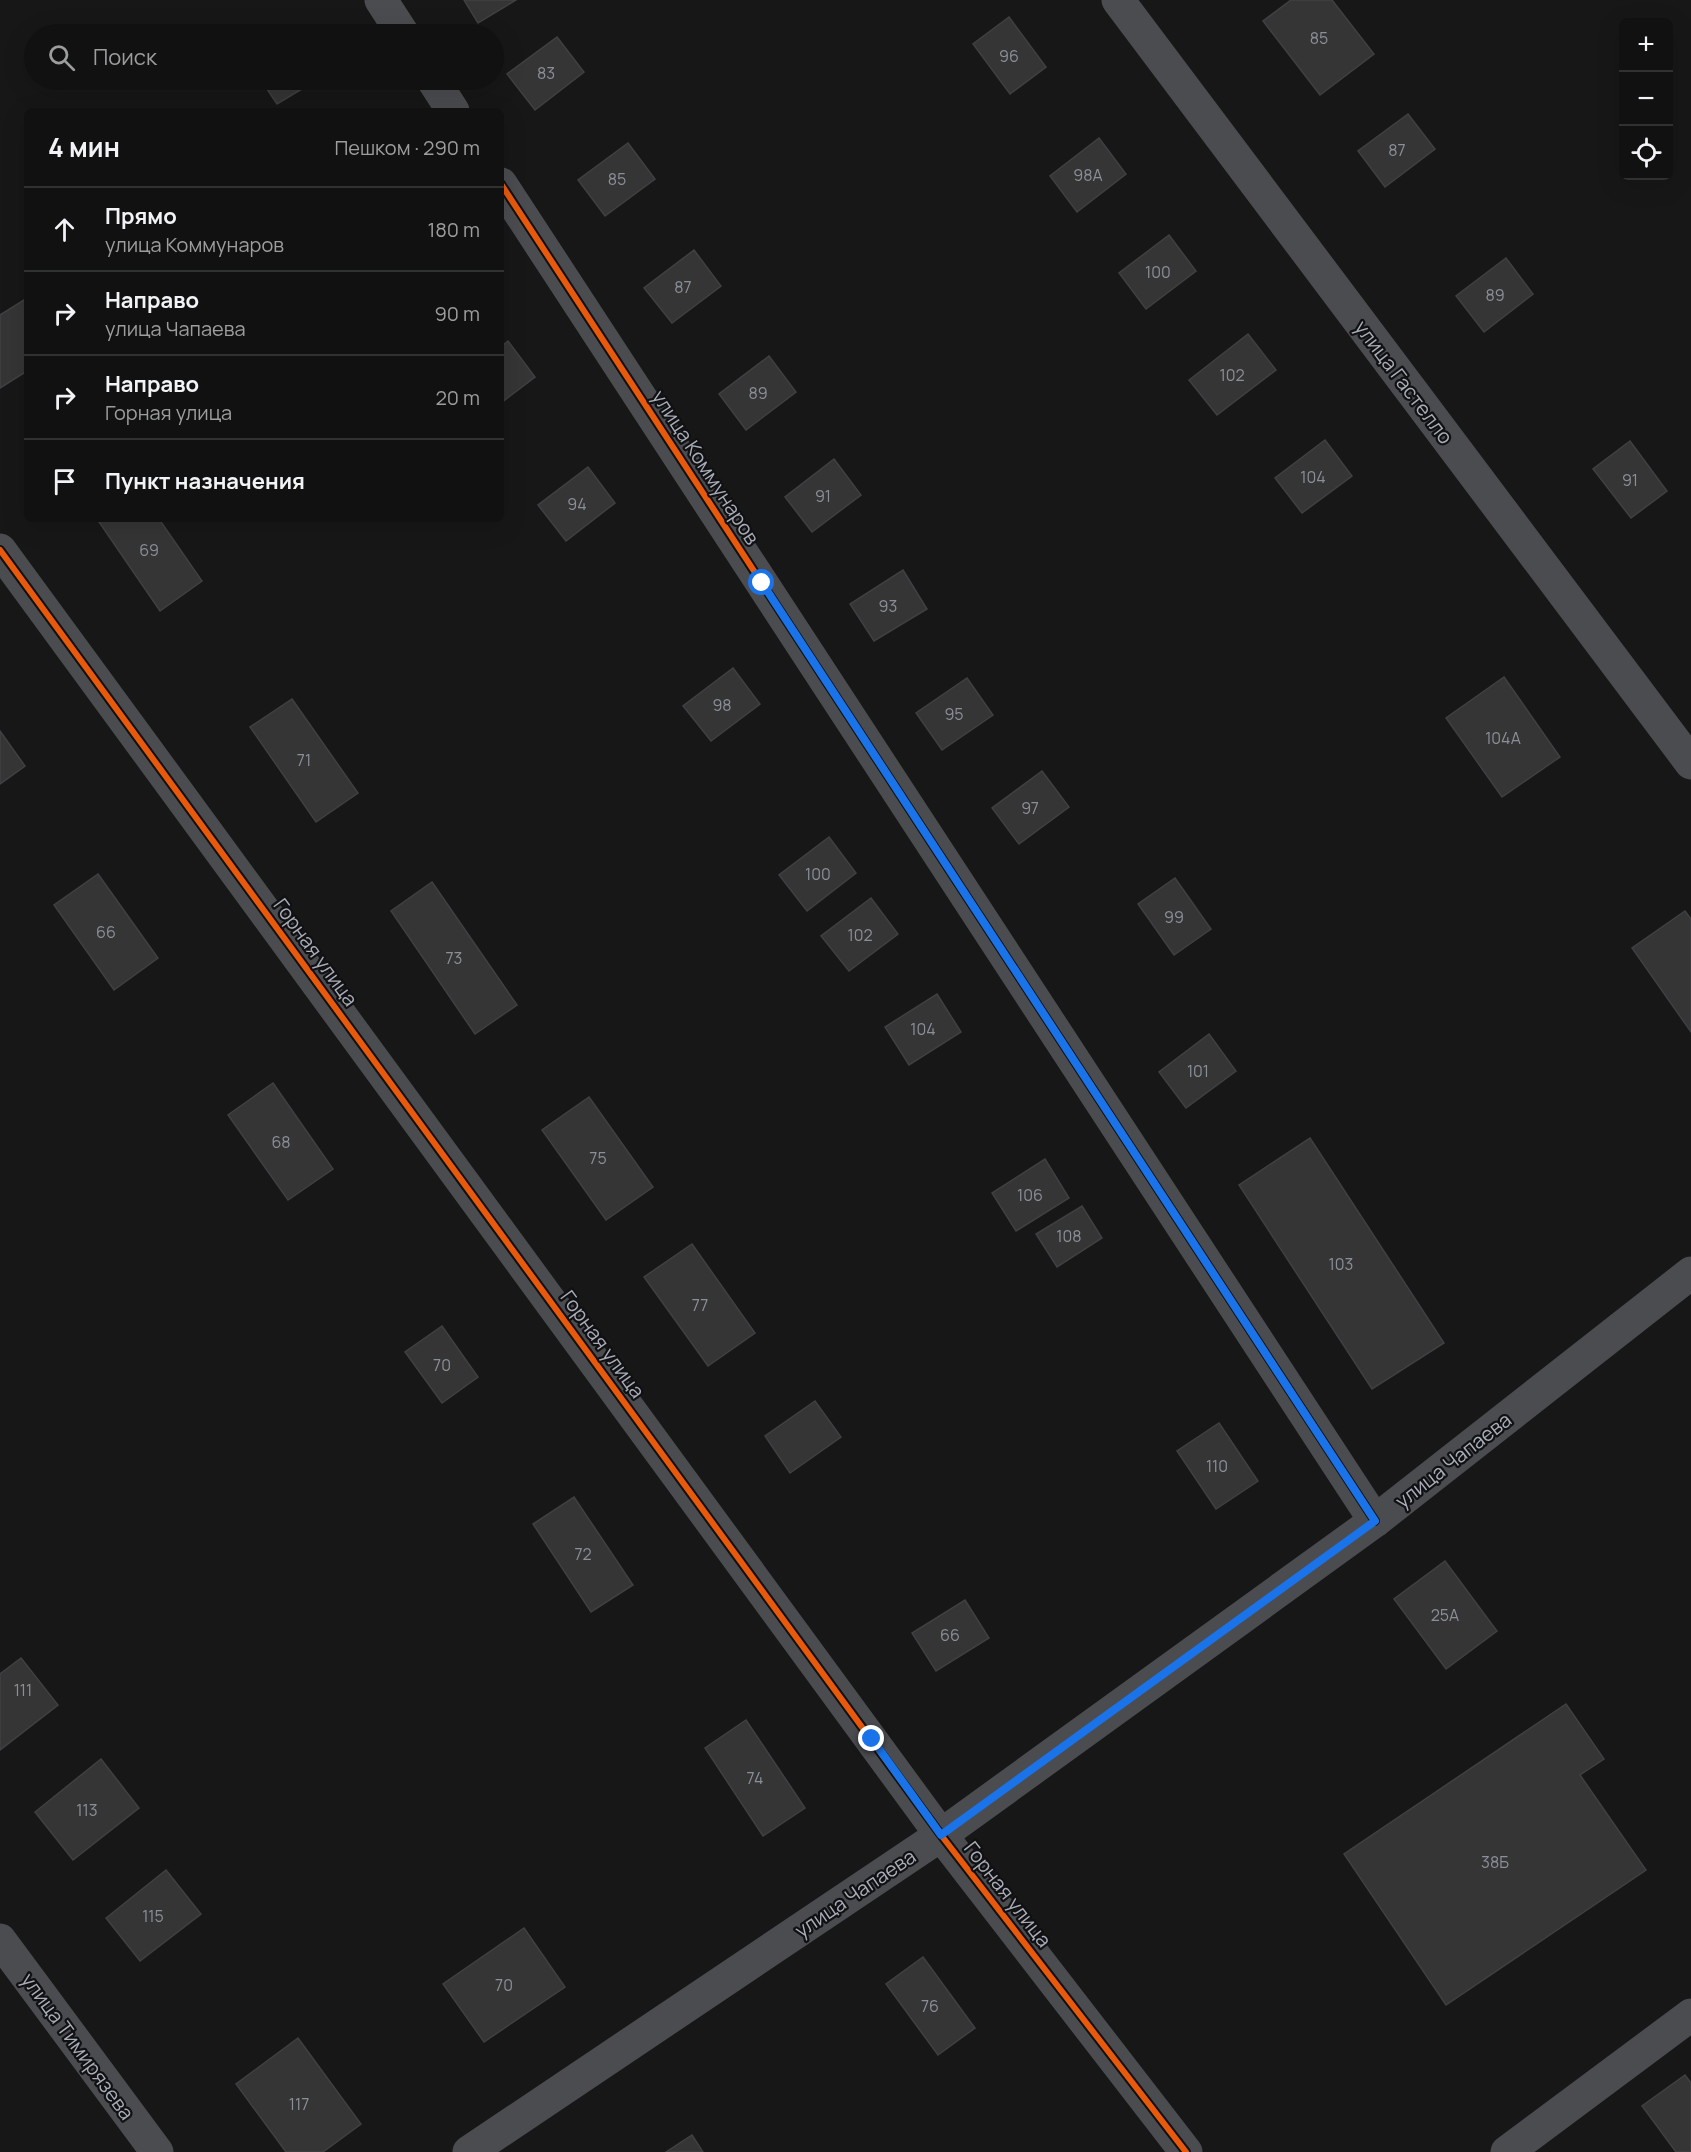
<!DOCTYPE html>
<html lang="ru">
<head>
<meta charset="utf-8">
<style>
  body { margin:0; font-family:Manrope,sans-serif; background:#1a1a1a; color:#f1f3f6 }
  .controls { position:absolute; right:18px; top:18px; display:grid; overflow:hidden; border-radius:9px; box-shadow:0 6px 24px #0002 }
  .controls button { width:54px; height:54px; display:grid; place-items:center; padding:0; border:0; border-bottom:2px solid #303131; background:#111; color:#f1f3f6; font:30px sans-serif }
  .stop { position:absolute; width:18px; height:18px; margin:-14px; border:4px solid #1a73e8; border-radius:50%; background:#fff }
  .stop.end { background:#1a73e8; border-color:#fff; box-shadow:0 2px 6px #0008 }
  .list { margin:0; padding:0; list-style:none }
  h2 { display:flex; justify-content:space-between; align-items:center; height:78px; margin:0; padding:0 24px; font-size:26px }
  h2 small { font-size:20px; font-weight:400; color:#9c9d9f }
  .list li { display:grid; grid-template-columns:39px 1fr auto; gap:18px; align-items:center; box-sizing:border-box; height:84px; padding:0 24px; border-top:2px solid #303131 }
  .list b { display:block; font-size:22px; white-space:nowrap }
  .list p { margin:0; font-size:20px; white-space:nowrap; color:#9c9d9f }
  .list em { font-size:20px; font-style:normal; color:#9c9d9f }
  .icon { flex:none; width:33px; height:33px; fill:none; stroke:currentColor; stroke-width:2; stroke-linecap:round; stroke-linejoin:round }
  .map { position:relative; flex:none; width:1691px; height:2152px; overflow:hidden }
  .search { position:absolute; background:#111; box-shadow:0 6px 24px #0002; left:24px; top:24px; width:480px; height:66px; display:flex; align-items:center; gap:15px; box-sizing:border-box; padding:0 21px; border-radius:33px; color:#9c9d9f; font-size:22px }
  .panel { position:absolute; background:#111; box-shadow:0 6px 24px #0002; left:24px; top:108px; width:480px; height:414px; border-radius:9px }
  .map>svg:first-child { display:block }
</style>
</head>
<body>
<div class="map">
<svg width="1691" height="2152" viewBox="0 0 1691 2152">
  <rect width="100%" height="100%" fill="#171717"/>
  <g fill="#353536" stroke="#3f4043" stroke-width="1.5">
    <polygon points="464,0 516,0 478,23"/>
    <polygon points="1291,0 1332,0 1374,54 1320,95 1263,21"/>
    <polygon points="1009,17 1046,67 1010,94 973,44"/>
    <polygon points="557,37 584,72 535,110 507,74"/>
    <polygon points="261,80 317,80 277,104"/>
    <polygon points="1408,114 1435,149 1385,187 1358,151"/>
    <polygon points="1099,138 1126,174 1077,212 1050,176"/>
    <polygon points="628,143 655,179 605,216 578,180"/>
    <polygon points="1169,235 1196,271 1146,309 1119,273"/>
    <polygon points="694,250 721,286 672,323 644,288"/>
    <polygon points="1506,258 1533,294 1484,332 1456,296"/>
    <polygon points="27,298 27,371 0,388 0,315"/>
    <polygon points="1248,334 1276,370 1217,415 1189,380"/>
    <polygon points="508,341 535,377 501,403 501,347"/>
    <polygon points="769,356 796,392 746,430 719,394"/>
    <polygon points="1325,440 1352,476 1302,513 1275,478"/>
    <polygon points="1630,441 1667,491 1631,518 1593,469"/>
    <polygon points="834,459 861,495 812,532 785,497"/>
    <polygon points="588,467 615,503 566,541 538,505"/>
    <polygon points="97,519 159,519 202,581 160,611"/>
    <polygon points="903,570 927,609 874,641 850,604"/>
    <polygon points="733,668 760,704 711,741 683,706"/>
    <polygon points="1504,677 1560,757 1502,797 1446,718"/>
    <polygon points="967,678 993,715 942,750 916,713"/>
    <polygon points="292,699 358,793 316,822 250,727"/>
    <polygon points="0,731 25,766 0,784"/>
    <polygon points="1042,771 1069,807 1019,844 992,808"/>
    <polygon points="829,837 856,873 807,911 779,875"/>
    <polygon points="98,874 158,958 114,990 54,905"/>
    <polygon points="1175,878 1211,929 1174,955 1138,904"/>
    <polygon points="432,882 517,1005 475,1034 391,911"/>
    <polygon points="871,898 898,934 849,971 821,936"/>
    <polygon points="1685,911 1691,919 1691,1032 1632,948"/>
    <polygon points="937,994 961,1032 909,1065 885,1027"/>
    <polygon points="1209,1034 1236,1071 1186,1108 1159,1072"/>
    <polygon points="273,1083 333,1169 288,1200 228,1115"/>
    <polygon points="589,1097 653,1187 606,1220 542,1130"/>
    <polygon points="1310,1138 1444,1343 1372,1389 1239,1185"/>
    <polygon points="1045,1159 1069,1198 1016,1231 992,1193"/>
    <polygon points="1082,1206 1102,1238 1057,1267 1036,1234"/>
    <polygon points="692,1244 755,1333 708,1366 644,1277"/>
    <polygon points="442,1326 478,1377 442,1403 405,1352"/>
    <polygon points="815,1401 841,1437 790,1473 765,1436"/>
    <polygon points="1219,1423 1258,1481 1216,1509 1177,1451"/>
    <polygon points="574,1497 633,1585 591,1612 533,1524"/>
    <polygon points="1445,1561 1497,1631 1446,1669 1394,1599"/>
    <polygon points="965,1600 989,1638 936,1671 912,1633"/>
    <polygon points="21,1658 58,1705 0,1750 0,1674"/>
    <polygon points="1566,1704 1604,1759 1580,1775 1646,1870 1446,2005 1344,1854"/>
    <polygon points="746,1720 805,1808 763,1836 705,1748"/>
    <polygon points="101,1759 139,1808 73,1860 35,1812"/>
    <polygon points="166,1870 201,1914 140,1961 106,1918"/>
    <polygon points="524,1928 565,1987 484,2042 443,1984"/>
    <polygon points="923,1957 975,2028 938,2055 886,1984"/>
    <polygon points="298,2038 361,2124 323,2152 286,2152 236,2084"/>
    <polygon points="1685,2075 1691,2083 1691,2152 1676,2152 1642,2106"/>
    <polygon points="692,2135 703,2152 666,2152"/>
  </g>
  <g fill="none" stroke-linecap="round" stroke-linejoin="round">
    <g stroke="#4b4c50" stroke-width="33">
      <polyline points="381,0 403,34"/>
      <polyline points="1118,0 1691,763"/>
      <polyline points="433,80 453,111"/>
      <polyline points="501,184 1375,1521"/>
      <polyline points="0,550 941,1835 1186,2152"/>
      <polyline points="0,1940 157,2152"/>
      <polyline points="469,2152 941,1835 1375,1521 1691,1273"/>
      <polyline points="1507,2152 1691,2015"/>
    </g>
    <defs>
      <g id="cycleway">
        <polyline points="501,184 1375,1521"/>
        <polyline points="0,550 941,1835 1186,2152"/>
      </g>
    </defs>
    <use href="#cycleway" stroke="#111113" stroke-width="10"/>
    <use href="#cycleway" stroke="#e8590c" stroke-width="6"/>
  </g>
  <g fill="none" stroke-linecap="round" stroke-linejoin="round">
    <polyline stroke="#1a73e8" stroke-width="8" points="762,583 1375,1521 941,1835 872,1739"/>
  </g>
  <g text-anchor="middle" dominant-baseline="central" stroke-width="4.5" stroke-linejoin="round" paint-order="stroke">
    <g font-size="16" fill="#8b8f98">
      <text x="1319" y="38">85</text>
      <text x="1009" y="56">96</text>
      <text x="546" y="73">83</text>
      <text x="1397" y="150">87</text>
      <text x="1088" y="175">98А</text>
      <text x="617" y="179">85</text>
      <text x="1158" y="272">100</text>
      <text x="683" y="287">87</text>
      <text x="1495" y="295">89</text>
      <text x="1232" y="375">102</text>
      <text x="758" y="393">89</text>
      <text x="1313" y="477">104</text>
      <text x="1630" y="480">91</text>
      <text x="823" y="496">91</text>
      <text x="577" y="504">94</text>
      <text x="149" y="550">69</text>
      <text x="888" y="606">93</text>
      <text x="722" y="705">98</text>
      <text x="954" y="714">95</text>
      <text x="1503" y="738">104А</text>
      <text x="304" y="760">71</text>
      <text x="1030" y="808">97</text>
      <text x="818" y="874">100</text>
      <text x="1174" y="917">99</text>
      <text x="106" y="932">66</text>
      <text x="860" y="935">102</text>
      <text x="454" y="958">73</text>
      <text x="923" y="1029">104</text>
      <text x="1198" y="1071">101</text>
      <text x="281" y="1142">68</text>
      <text x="598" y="1158">75</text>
      <text x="1030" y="1195">106</text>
      <text x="1069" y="1236">108</text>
      <text x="1341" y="1264">103</text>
      <text x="700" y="1305">77</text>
      <text x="442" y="1365">70</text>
      <text x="1217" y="1466">110</text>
      <text x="583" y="1554">72</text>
      <text x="1445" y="1615">25А</text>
      <text x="950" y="1635">66</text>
      <text x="23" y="1690">111</text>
      <text x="755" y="1778">74</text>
      <text x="87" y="1810">113</text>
      <text x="1495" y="1862">38Б</text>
      <text x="153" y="1916">115</text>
      <text x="504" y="1985">70</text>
      <text x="930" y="2006">76</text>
      <text x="299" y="2104">117</text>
    </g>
    <g font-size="20" fill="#a8adb8" stroke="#111113">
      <text transform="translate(1404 382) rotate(53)">улица Гастелло</text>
      <text transform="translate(706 467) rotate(57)">улица Коммунаров</text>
      <text transform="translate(316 952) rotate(54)">Горная улица</text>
      <text transform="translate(603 1344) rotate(54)">Горная улица</text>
      <text transform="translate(1453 1460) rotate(-38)">улица Чапаева</text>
      <text transform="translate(855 1893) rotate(-34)">улица Чапаева</text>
      <text transform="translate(1008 1894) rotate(52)">Горная улица</text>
      <text transform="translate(78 2046) rotate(54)">улица Тимирязева</text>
    </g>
  </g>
</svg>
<div class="controls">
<button>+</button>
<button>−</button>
<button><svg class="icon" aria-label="locate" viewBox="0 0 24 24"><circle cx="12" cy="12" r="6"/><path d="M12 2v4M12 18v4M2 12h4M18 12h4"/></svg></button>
</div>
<div class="stop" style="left:762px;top:583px"></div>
<div class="stop end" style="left:872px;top:1739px"></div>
<div class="search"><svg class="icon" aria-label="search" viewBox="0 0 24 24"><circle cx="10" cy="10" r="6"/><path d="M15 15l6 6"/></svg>Поиск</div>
<section class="panel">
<h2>4 мин<small>Пешком · 290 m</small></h2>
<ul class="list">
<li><svg class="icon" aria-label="ahead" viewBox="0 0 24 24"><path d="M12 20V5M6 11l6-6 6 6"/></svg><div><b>Прямо</b><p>улица Коммунаров</p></div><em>180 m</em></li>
<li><svg class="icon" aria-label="right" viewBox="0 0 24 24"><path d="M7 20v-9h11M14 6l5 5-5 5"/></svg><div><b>Направо</b><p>улица Чапаева</p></div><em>90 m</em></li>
<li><svg class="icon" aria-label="right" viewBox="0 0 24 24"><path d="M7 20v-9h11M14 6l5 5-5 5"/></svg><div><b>Направо</b><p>Горная улица</p></div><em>20 m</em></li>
<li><svg class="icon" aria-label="arrive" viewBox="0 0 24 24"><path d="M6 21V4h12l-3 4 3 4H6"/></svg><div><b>Пункт назначения</b></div></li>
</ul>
</section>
</div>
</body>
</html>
